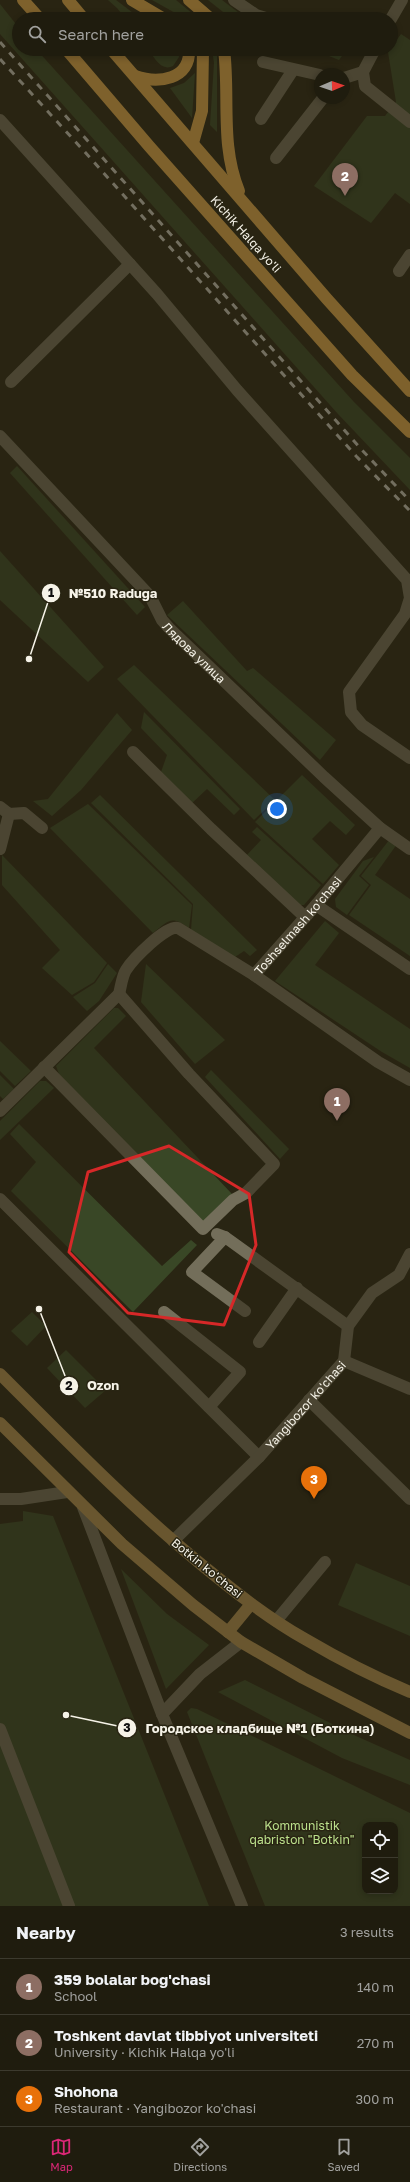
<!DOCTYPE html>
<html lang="en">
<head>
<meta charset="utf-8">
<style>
  body { margin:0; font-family:"Golos Text",sans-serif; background:#2c291c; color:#f1f3f6 }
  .controls { position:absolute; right:12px; bottom:12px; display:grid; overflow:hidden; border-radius:8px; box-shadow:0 2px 6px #0003 }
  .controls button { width:36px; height:36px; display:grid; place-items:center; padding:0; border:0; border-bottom:1px solid #3c3a2e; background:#1f1c0e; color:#f1f3f6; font:20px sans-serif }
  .compass { position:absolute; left:314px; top:68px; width:36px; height:36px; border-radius:50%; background:#1f1c0e; box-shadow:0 2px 6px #0003; rotate:88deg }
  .you { position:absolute; left:277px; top:809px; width:14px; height:14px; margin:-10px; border:3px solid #fff; border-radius:50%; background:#1a73e8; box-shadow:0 0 0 6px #1a73e833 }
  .badge { display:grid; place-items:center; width:26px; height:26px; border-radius:50%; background:#db2777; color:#fff; font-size:13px; font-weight:700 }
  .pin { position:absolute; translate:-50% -33px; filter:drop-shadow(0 1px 2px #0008) }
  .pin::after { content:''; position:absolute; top:21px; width:14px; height:12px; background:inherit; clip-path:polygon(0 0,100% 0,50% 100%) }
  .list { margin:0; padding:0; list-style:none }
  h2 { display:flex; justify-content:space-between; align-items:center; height:52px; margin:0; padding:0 16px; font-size:17px }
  h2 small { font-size:13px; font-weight:400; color:#a1a19e }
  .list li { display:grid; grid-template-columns:26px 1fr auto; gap:12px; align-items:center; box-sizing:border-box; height:56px; padding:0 16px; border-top:1px solid #3c3a2e }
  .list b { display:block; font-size:15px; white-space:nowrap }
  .list p { margin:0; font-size:13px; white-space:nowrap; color:#a1a19e }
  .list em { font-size:13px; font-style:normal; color:#a1a19e }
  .icon { flex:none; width:22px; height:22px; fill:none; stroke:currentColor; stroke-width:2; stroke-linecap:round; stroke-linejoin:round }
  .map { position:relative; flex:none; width:410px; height:1906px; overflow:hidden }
  .search { position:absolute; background:#1f1c0e; box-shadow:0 2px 6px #0003; left:12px; right:12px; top:12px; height:44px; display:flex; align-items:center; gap:10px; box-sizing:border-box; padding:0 14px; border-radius:22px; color:#a1a19e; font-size:15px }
  .sheet { height:220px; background:#1f1c0e }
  nav { display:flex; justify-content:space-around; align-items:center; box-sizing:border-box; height:56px; border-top:1px solid #3c3a2e; background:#1f1c0e; font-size:11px; color:#a1a19e }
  nav a { display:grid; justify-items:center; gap:2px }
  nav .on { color:#db2777 }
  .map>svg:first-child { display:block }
</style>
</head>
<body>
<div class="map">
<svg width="410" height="1906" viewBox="0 0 410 1906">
  <rect width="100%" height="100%" fill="#292513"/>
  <g fill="#394726" fill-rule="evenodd">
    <polygon points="108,0 116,0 141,19 126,19 117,8"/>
    <polygon points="152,0 176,0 199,19 186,19"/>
    <polygon points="208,0 222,0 247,19 232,19"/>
    <polygon points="0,4 19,28 19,49 36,49 354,402 410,458 410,490 338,414 0,34"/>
    <polygon points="401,34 410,40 410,204 395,193 371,223 314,186 367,116 385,116 396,102 388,52"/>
    <path d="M148,49h30l1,8 -6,9c-12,6 -19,-9 -25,-17z"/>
    <polygon points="212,49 216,49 217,53 217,132 210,125 214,63"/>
    <polygon points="299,49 347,49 339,60 324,54"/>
    <polygon points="195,73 192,118 170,88 184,83"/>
    <polygon points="17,466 145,607 137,615 10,473"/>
    <polygon points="0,551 104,667 88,682 0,600"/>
    <polygon points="183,601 247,671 253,668 336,740 320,760 167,615"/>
    <polygon points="134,665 275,800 254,820 117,679"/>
    <polygon points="144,712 240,809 234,815 207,789 191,804 161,772 167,755 141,728"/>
    <polygon points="117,713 132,730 81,790 52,816 33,801 48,799"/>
    <polygon points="302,775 355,825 346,835 330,821 312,839 339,865 323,884 255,822"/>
    <polygon points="100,795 257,950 250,956 244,951 235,957 191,930 193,904 91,803"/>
    <path d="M88,804l104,101 -3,23c-18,-13 -20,-8 -36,5l-103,-105z"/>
    <polygon points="257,827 321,885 304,905 298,905 246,856 261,840 252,832"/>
    <polygon points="390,839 397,844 375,875 410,899 410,956 349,915 371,885 361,876"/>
    <polygon points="2,855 107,963 94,982 72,995 42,968 60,950 2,885"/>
    <polygon points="374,857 359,876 369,885 347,915 336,907 335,899 363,861"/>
    <polygon points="325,921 339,933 315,965 410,1029 410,1068 382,1052 275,981"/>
    <polygon points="108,964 117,973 99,1001 87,1011 73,997 95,983"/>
    <polygon points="146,964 225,1040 195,1064 141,1002"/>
    <polygon points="114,1008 118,1008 126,1016 94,1048 232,1194 202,1223 59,1074 56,1066"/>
    <polygon points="0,1041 31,1071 15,1086 0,1071"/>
    <polygon points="211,1070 289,1149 280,1159 205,1077"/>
    <polygon points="0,1075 14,1089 3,1099 0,1096"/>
    <polygon points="40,1081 46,1081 54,1088 0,1140 0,1121"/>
    <polygon points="19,1124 162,1266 191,1240 197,1245 133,1312 11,1191 36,1162 10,1134"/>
    <polygon points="32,1312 46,1326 27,1346 11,1331"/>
    <polygon points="66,1350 106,1390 85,1408 47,1368"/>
    <polygon points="23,1511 53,1516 209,1906 0,1906 0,1524 23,1521"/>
    <polygon points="356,1563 410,1586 410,1636 338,1605"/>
    <polygon points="121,1569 167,1614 209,1645 166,1689"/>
    <polygon points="245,1680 356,1736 410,1760 410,1785 342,1758 218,1692"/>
    <path d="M191,1708l6,1 213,104v93h-145l-78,-194zM365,1825h30v66h-30z"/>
  </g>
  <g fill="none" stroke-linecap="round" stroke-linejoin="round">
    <g stroke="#736e5a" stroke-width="12">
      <polyline points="234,0 256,15 269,19"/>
      <polyline points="391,19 402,0"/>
      <polyline points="375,49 363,72 365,86 410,122"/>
      <polyline points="263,62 320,75"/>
      <polyline points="344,78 363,72"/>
      <polyline points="261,119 293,70"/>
      <polyline points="0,120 157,294 237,390 407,580 410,598 405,614 349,692 351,712 362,725 410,758"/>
      <polyline points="276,158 323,98"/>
      <polyline points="399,271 410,255"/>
      <polyline points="11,382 130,264"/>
      <path id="s1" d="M0,436l150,160 12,24 7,8 155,149 56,51 30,21"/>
      <polyline points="133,752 211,829 305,917"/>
      <polyline points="0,807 9,814 24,813 42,828"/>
      <polyline points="0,849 9,814"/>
      <polyline points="316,905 410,969"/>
      <polyline points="254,975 378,1062 410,1080"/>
      <polyline points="44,1067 203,1229 233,1200 246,1193 274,1164 189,1074 119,994"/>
      <path id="s2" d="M0,1111l119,-117c2,-7 3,-18 7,-24 7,-11 40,-45 52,-42l76,47 62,-70 64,-77"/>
      <polyline points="0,1199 259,1457"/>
      <polyline points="217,1234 225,1237 348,1326"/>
      <polyline points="225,1237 192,1272 245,1311"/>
      <polyline points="164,1312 240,1372 209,1407"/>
      <polyline points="259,1342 297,1288"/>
      <polyline points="344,1361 410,1389"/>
      <polyline points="309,1400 410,1499"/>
      <polyline points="0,1499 21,1499 67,1492"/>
      <polyline points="83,1507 162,1714 242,1906"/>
      <path id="s3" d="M173,1541l86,-84 85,-96 4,-35 24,-33 27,-18 11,-21"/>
      <polyline points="276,1621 325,1562"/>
      <polyline points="162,1714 200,1674 241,1642"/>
      <polyline points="0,1729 69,1906"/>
    </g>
    <g stroke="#b79352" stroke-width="12">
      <path d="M0,1374c66,66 130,132 202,191 33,27 66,53 103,74 34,20 69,38 105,53"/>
      <polyline points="0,1423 122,1544 193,1605 241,1642 303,1678 410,1733"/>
      <polyline points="228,1632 251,1604"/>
    </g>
    <g stroke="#e5ac4d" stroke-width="12">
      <polyline points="23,0 40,19"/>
      <polyline points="68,0 84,19"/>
      <polyline points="132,0 164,19"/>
      <polyline points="189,0 211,19"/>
      <polyline points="66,49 149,146 352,375 410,432"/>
      <polyline points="111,49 327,299 410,391"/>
      <path d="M224,49c6,48 -4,96 15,142"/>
      <path d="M135,76c23,8 56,4 54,-27"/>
      <polyline points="193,143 202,111 203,49"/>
    </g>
    <g stroke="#cbc8bc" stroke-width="3" stroke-dasharray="7 7" stroke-linecap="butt">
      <polyline points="0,42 362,450 410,501"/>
      <polyline points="0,59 93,161 356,456 410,511"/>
    </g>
  </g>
  <path d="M0 0H410V1906H0ZM169,1146l80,48 7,51 -32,80 -96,-12 -59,-61 19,-80z" fill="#292513" fill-opacity=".55" fill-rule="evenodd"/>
  <path fill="none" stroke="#d62828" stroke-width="3" stroke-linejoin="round" d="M169,1146l80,48 7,51 -32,80 -96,-12 -59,-61 19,-80z"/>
  <g text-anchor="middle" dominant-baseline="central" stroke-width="3" stroke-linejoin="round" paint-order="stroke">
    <g font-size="12" fill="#f6f3e8" stroke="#292513">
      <text transform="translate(246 234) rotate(48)">Kichik Halqa yo'li</text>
      <text stroke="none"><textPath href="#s1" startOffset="292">Лядова улица</textPath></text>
      <text stroke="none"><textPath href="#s2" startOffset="416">Toshselmash ko'chasi</textPath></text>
      <text stroke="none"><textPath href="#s3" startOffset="190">Yangibozor ko'chasi</textPath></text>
      <text transform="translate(207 1568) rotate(39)">Botkin ko'chasi</text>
    </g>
    <g font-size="12" fill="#bbe08c" stroke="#292513">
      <text x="302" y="1825">Kommunistik<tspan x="302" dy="14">qabriston "Botkin"</tspan></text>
    </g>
  </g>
  <path fill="none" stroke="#f6f3e8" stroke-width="1.5" d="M29 659L51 593M39 1309L69 1386M66 1715L127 1728"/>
  <g fill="#f6f3e8" stroke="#292513" stroke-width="1.5">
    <circle cx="29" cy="659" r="4"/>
    <circle cx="39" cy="1309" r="4"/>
    <circle cx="66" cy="1715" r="4"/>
    <circle cx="51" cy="593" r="10"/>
    <circle cx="69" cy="1386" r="10"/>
    <circle cx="127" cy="1728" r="10"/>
  </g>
  <g font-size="12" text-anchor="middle" font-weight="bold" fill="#111">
    <text x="51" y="597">1</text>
    <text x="69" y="1390">2</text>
    <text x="127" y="1732">3</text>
  </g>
  <g font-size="13" text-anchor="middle" font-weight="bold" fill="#f6f3e8" stroke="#292513" stroke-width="3" stroke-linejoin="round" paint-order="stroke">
    <text x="113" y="598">№510 Raduga</text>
    <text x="103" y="1390">Ozon</text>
    <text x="260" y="1733">Городское кладбище №1 (Боткина)</text>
  </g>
</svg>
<div class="controls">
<button><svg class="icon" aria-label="locate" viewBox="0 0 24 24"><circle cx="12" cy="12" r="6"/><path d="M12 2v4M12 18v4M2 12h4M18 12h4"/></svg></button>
<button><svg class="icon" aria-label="layers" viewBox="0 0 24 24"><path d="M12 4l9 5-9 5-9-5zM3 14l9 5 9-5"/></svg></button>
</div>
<svg class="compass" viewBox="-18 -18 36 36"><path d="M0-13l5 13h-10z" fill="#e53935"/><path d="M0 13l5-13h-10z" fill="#a1a19e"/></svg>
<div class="you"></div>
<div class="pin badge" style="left:337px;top:1121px;background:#8d6e63">1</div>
<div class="pin badge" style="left:345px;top:196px;background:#8d6e63">2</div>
<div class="pin badge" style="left:314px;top:1499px;background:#e8710a">3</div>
<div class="search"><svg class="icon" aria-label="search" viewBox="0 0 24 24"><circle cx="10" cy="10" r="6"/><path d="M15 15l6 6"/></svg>Search here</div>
</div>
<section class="sheet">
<h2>Nearby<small>3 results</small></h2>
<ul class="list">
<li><span class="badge" style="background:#8d6e63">1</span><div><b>359 bolalar bog'chasi</b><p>School</p></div><em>140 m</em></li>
<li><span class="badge" style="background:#8d6e63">2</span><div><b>Toshkent davlat tibbiyot universiteti</b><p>University · Kichik Halqa yo'li</p></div><em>270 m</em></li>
<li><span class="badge" style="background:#e8710a">3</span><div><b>Shohona</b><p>Restaurant · Yangibozor ko'chasi</p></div><em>300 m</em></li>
</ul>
</section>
<nav>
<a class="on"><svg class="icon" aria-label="map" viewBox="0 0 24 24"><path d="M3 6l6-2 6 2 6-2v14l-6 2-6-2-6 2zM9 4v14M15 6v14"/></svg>Map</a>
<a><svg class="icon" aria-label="directions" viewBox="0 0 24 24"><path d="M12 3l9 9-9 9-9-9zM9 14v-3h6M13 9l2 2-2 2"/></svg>Directions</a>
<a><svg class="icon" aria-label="saved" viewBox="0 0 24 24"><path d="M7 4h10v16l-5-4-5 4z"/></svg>Saved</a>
</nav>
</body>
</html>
